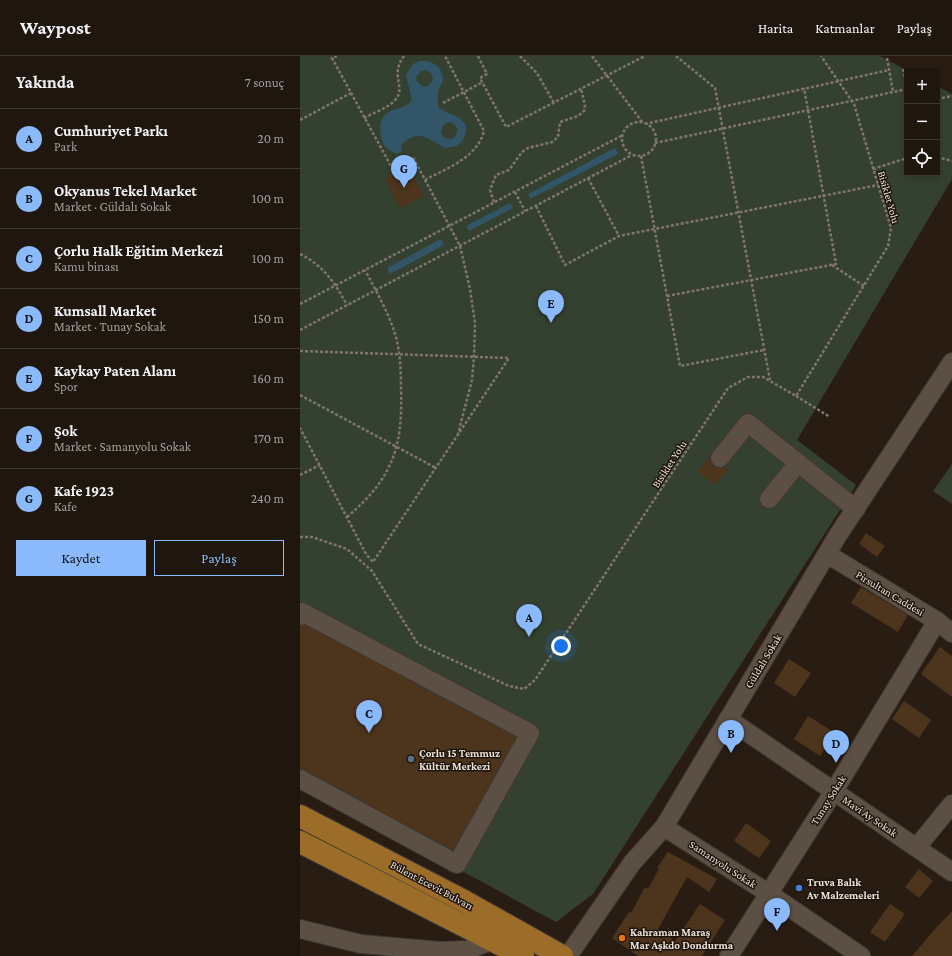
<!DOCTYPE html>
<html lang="tr">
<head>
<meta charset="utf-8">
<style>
  body { margin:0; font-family:"Crimson Pro",serif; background:#271f17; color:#f1f3f6 }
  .controls { position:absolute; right:12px; top:12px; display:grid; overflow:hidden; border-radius:0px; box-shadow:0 2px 6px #0003 }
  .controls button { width:36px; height:36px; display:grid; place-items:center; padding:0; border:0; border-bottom:1px solid #3c352e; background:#1f160e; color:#f1f3f6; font:20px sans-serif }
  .you { position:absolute; left:261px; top:590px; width:14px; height:14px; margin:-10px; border:3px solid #fff; border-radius:50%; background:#1a73e8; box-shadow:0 0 0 6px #1a73e833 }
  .badge { display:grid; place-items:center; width:26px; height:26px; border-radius:50%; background:#8abafc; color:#111; font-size:13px; font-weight:700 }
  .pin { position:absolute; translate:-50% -33px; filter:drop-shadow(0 1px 2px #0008) }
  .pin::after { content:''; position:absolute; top:21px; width:14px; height:12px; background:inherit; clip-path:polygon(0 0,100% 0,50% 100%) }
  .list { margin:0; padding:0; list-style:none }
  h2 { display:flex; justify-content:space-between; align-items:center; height:52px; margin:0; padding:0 16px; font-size:17px }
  h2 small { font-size:13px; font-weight:400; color:#a19f9e }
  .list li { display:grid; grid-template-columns:26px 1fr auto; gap:12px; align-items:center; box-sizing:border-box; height:60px; padding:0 16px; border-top:1px solid #3c352e }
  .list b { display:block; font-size:15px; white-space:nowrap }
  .list p { margin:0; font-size:13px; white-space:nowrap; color:#a19f9e }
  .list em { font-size:13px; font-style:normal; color:#a19f9e }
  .actions { display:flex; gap:8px; padding:12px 16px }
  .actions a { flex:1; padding:9px 0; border:1px solid #8abafc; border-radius:0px; text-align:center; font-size:14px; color:#8abafc }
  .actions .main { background:#8abafc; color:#111 }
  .icon { flex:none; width:22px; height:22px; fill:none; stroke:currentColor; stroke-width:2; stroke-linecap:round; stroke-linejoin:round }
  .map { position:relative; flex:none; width:652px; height:900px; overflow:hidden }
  header { display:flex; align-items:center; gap:24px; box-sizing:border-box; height:56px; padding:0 20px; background:#1f160e; border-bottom:1px solid #3c352e }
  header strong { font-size:19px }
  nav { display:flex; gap:22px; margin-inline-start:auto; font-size:14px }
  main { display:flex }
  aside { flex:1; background:#1f160e }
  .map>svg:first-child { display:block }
</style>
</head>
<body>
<header>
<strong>Waypost</strong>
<nav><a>Harita</a><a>Katmanlar</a><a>Paylaş</a></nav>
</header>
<main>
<aside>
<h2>Yakında<small>7 sonuç</small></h2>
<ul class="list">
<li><span class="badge">A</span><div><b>Cumhuriyet Parkı</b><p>Park</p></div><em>20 m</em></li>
<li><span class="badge">B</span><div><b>Okyanus Tekel Market</b><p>Market · Güldalı Sokak</p></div><em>100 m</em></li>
<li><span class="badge">C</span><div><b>Çorlu Halk Eğitim Merkezi</b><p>Kamu binası</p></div><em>100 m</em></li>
<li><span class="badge">D</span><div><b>Kumsall Market</b><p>Market · Tunay Sokak</p></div><em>150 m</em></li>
<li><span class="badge">E</span><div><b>Kaykay Paten Alanı</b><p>Spor</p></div><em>160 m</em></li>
<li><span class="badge">F</span><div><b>Şok</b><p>Market · Samanyolu Sokak</p></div><em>170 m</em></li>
<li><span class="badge">G</span><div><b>Kafe 1923</b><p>Kafe</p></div><em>240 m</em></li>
</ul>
<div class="actions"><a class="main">Kaydet</a><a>Paylaş</a></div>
</aside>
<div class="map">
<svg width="652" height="900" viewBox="0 0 652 900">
  <rect width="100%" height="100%" fill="#291d13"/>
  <g fill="#354130">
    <polygon points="0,0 580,0 608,15 607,15 607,117 637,117 637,30 652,38 652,123 497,384 556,429 293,838 256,866 160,814 0,733"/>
    <polygon points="652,408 652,448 633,435"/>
  </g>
  <g fill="#325668" fill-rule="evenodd">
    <path d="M120,5c14,-1 23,6 23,20l-5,10v15c8,10 31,9 28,27 -2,6 -4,9 -9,13l-12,2c-17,-9 -26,-20 -44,-3l1,6 -5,3c-8,-3 -15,-8 -16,-18 -4,-33 21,-22 31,-36l-6,-25 7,-11zM126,14l5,3 2,7 -5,6 -5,1 -6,-5 -1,-5 5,-6zM150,66l5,3 3,5 -4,8 -5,1 -6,-2 -2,-5 3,-8z"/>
    <polygon points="315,92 318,98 230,143 228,138"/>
    <polygon points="210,147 213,152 169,175 166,170"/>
    <polygon points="141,183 144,189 90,218 87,212"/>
  </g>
  <g fill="#4d341c">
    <polygon points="109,111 124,140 100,152 85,123"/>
    <polygon points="410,400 410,406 414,410 419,412 425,411 428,413 415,429 398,416"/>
    <polygon points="566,477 585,490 577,501 559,488"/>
    <polygon points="561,531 608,559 598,576 551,547"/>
    <polygon points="5,569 216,681 153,794 0,713 0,570"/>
    <polygon points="640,591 652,600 652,641 621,618"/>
    <polygon points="489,603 511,617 495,641 474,627"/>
    <polygon points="604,645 631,664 619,682 592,663"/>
    <polygon points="508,660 535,677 520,700 494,683"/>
    <polygon points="446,767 471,785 459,802 434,785"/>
    <polygon points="368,796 417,823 409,836 387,821 358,873 375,885 400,848 425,864 402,900 338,900 312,882 329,856 331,857 345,831 348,833 359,813 357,812"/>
    <polygon points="619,813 633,825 619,842 605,831"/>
    <polygon points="590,848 605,858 585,886 570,876"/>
    <polygon points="652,855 652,900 612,900 636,872"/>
  </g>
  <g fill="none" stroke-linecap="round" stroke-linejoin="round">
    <defs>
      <g id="minor">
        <polyline points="420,402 448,367 556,453"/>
        <polyline points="469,443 498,407"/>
        <polyline points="527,498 637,565 652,577"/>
        <polyline points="0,560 2,556 230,677 157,808 0,723"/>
        <polyline points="428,663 652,816"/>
        <polyline points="364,771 468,837 561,900"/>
        <polyline points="617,791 652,748"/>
        <polyline points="0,873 61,888 140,895 168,894 194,884"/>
        <polyline points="268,900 332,807 364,771 538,479 652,306"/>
        <polyline points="429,900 534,735 637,565"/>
      </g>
      <g id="major">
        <polyline points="0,760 164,845 262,900"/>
        <polyline points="0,786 223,900"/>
      </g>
    </defs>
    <use href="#minor" stroke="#413732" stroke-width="20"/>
    <use href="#major" stroke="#413732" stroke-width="24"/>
    <g stroke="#7f756c" stroke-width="2.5" stroke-dasharray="3 2" stroke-linecap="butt">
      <polyline points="37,0 32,2 92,112 113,101 160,190 170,233 175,267 174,301 172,324 158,378"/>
      <polyline points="178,0 187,18 180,22 206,71 345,0"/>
      <polyline points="220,0 237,17 254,47"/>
      <polyline points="292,0 343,67"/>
      <polyline points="376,0 415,32 470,324"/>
      <polyline points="587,2 593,36"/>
      <polyline points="603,13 607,31"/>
      <polyline points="637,43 652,40"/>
      <polyline points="143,47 183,26"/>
      <path d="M64,62c9,-5 24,-10 31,-18 12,-13 -6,-24 9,-44"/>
      <polyline points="0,64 51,37"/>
      <circle cx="339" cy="83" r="17"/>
      <polyline points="345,68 589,14"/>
      <polyline points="355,87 607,33"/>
      <polyline points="341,100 380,310 464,294"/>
      <polyline points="637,101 652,105"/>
      <polyline points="573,113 607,102"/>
      <polyline points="288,122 319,180"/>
      <path d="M125,124c22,-12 52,-22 59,-49l-39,-75"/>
      <polyline points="215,136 225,155"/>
      <polyline points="194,146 190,134 196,119 209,114 222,96 228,92 252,86 258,81 260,66 278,60 284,55 285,49 281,33"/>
      <polyline points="236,150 265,209 319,180 578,129"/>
      <path d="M0,198c23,11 35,29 47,51"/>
      <polyline points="532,209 564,230"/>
      <polyline points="367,240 536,208 504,32"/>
      <polyline points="0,248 323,79"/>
      <polyline points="0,274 332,99"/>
      <polyline points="0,295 209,302 73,506 66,498 0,372"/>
      <polyline points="0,339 136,412"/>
      <polyline points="496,340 530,361"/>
      <polyline points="0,419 20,409"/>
      <path d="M47,461c46,-39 56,-70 54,-129 0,-19 -1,-42 -8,-60 -7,-20 -18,-39 -28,-58"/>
      <polyline points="0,481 12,481 47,493 72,515 118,588 209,630 224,633 235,624 428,332 448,321 463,321 496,340 588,190 591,172 554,48 521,0"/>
    </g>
    <use href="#minor" stroke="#5c4f43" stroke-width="18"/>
    <use href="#major" stroke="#9c6c29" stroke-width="22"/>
  </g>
  <circle fill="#5c6f8a" stroke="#1f140a" stroke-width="1.5" cx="111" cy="703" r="4"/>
  <circle fill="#3f7fe0" stroke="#1f140a" stroke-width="1.5" cx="499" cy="832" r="4"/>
  <circle fill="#e8710a" stroke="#1f140a" stroke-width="1.5" cx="322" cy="882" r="4"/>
  <g text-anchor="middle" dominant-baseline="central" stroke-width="3" stroke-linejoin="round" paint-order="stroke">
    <g font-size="11" fill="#eae2db" stroke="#1f140a">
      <text transform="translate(589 141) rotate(74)">Bisiklet Yolu</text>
      <text transform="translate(369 408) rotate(-57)">Bisiklet Yolu</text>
      <text transform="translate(590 537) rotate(31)">Pirsultan Caddesi</text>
      <text transform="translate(463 605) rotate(-59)">Güldalı Sokak</text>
      <text transform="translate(528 744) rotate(-58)">Tunay Sokak</text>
      <text transform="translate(570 760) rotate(34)">Mavi Ay Sokak</text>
      <text transform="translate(423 808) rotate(33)">Samanyolu Sokak</text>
      <text transform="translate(132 829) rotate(28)">Bülent Ecevit Bulvarı</text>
    </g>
    <g font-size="11" font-weight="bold" fill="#eae2db" stroke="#1f140a" text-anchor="start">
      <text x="119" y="697">Çorlu 15 Temmuz<tspan x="119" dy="13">Kültür Merkezi</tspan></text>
      <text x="507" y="826">Truva Balık<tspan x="507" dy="13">Av Malzemeleri</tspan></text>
      <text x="330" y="876">Kahraman Maraş<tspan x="330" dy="13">Mar Aşkdo Dondurma</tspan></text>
    </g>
  </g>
</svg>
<div class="controls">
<button>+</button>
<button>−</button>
<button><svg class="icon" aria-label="locate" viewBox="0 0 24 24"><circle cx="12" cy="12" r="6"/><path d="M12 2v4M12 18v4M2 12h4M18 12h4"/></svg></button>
</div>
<div class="you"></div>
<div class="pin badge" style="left:229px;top:581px">A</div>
<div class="pin badge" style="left:431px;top:697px">B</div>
<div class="pin badge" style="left:69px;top:677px">C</div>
<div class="pin badge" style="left:536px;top:707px">D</div>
<div class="pin badge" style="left:251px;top:267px">E</div>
<div class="pin badge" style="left:477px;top:875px">F</div>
<div class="pin badge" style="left:104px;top:132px">G</div>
</div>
</main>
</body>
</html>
